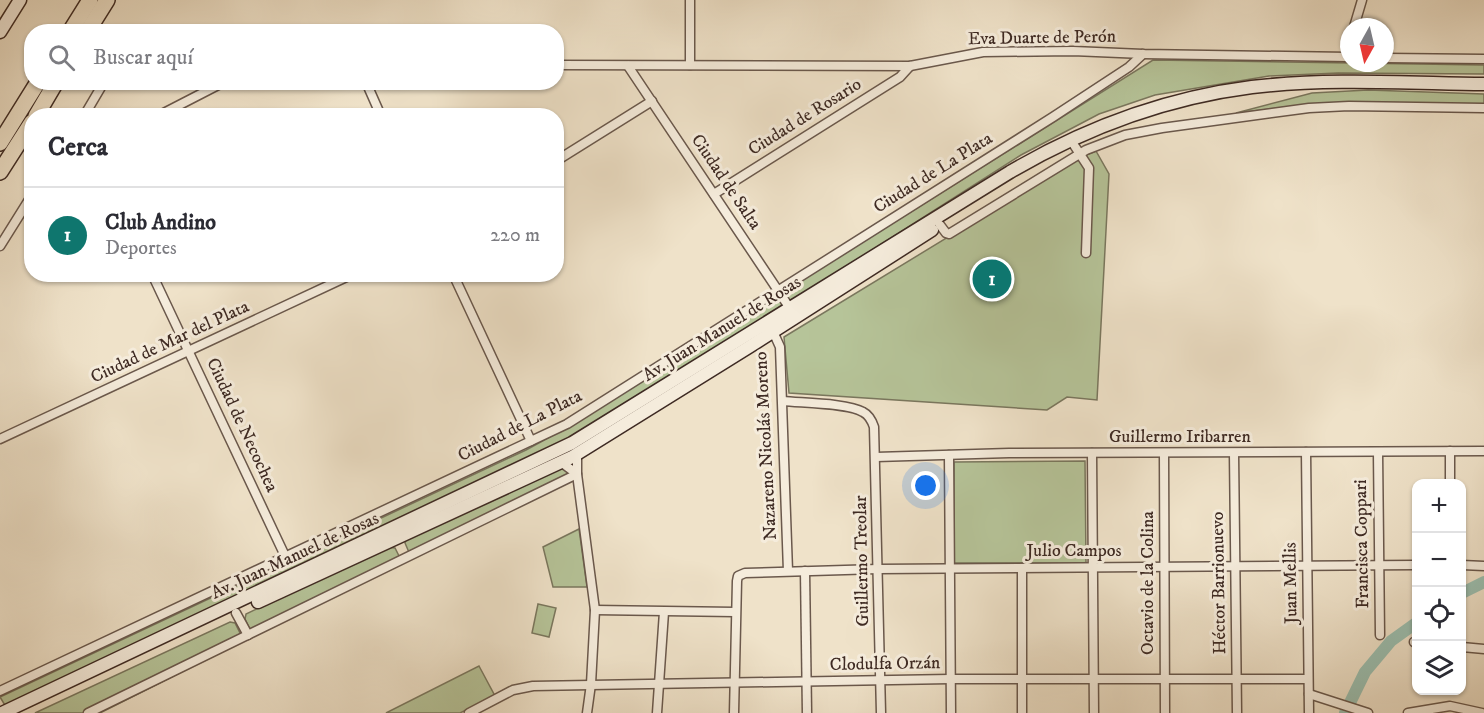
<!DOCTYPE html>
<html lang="es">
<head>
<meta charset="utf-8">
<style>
  body { margin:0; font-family:"IM FELL DW Pica",serif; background:#f2f2f3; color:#2b2b33 }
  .controls { position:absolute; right:18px; bottom:18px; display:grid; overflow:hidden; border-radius:12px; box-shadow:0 2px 4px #0004 }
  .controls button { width:54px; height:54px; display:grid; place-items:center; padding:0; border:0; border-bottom:2px solid #e1e1e2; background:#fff; color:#2b2b33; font:30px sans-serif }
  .compass { position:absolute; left:1340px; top:18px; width:54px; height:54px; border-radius:50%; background:#fff; box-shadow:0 2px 4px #0004; rotate:188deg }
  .you { position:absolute; left:926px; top:486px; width:21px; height:21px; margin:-15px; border:4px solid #fff; border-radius:50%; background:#1a73e8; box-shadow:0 0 0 9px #1a73e833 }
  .badge { display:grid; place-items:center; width:39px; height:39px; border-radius:50%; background:#0f766e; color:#fff; font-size:20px; font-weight:700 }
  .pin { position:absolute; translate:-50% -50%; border:3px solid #fff; box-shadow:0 2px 6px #0006 }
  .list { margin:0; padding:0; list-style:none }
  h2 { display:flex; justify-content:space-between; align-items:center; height:78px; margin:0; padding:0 24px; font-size:26px }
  h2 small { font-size:20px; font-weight:400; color:#7c7c81 }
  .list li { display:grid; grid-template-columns:39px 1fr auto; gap:18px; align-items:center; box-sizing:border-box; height:96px; padding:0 24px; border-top:2px solid #e1e1e2 }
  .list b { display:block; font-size:22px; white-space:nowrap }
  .list p { margin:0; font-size:20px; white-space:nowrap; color:#7c7c81 }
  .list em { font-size:20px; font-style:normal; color:#7c7c81 }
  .icon { flex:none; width:33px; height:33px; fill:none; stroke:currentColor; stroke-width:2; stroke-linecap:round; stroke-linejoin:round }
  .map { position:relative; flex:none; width:1484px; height:713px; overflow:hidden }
  .search { position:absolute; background:#fff; box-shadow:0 2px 4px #0004; left:24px; top:24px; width:540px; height:66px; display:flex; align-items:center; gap:15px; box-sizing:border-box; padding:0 21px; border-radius:24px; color:#7c7c81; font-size:22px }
  .panel { position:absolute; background:#fff; box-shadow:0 2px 4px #0004; left:24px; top:108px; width:540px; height:174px; border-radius:24px }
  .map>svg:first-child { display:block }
</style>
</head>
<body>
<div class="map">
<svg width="1484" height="713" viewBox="0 0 1484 713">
  <rect width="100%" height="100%" fill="#efe2c9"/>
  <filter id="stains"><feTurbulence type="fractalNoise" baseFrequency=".00333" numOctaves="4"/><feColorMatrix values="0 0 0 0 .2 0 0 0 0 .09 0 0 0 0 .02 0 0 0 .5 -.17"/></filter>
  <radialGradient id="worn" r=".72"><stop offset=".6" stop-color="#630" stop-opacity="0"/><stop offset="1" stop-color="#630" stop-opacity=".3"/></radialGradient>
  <g fill="#b6c499" stroke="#7a775e" stroke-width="1.5">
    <polygon points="1153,60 1484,65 1484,74 1338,73 1269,76 1155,95 1099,114 1021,155 789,303 783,292"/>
    <polygon points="1368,90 1484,94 1484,105 1303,105 1236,113 1312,93"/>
    <polygon points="1096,151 1109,174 1097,400 1067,397 1047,410 789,393 784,337 1076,159"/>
    <polygon points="776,296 784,307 561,444 6,707 0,697 526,450 568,427"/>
    <polygon points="1085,461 1086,563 954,563 954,462"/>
    <polygon points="561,465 567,469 570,478 411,557 405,543 406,539"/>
    <polygon points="579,529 587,587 553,587 543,547"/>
    <polygon points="386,547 395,548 402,562 253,636 245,619 246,614"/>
    <polygon points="538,604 556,608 549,637 532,633"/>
    <polygon points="230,622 235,623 244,641 100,713 35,713"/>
    <polygon points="479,666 495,696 460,713 386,713"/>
  </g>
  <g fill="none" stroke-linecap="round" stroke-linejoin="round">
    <g stroke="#9bbfb0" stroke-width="12">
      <polyline points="1462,593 1484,582"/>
      <polyline points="1345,713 1365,672 1391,641 1416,623"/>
    </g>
    <defs>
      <g id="street">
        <polyline points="1354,27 1362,0"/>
        <polyline points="1345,57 1349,44"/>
        <polyline points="1385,58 1484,59"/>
        <polyline points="556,65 910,66 983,52 1073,51 1143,54 1349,57"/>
        <polyline points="690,65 690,0"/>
        <polyline points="628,66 793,313"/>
        <polyline points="366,82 381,116"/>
        <polyline points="84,116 104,82"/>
        <polyline points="158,116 224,82"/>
        <polyline points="1074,145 1089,168 1086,253"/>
        <polyline points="556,161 652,101"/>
        <polyline points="714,194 900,77 910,66"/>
        <polyline points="940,225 946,233 949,234 1086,150 1125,135 1162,128 1309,108 1349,106 1484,108"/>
        <polyline points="0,246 32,195"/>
        <polyline points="152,274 286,558"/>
        <polyline points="453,274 531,441"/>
        <polyline points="771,327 780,347 788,571"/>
        <path d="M783,401c18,2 65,2 80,11 6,3 9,9 11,15l7,286"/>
        <polyline points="0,439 353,274"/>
        <polyline points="1450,451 1450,484"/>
        <polyline points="1306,452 1309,713"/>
        <polyline points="1378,452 1380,635"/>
        <polyline points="1092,453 1094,713"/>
        <polyline points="1164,453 1165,713"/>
        <polyline points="1234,453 1237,713"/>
        <polyline points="949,455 951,713"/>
        <polyline points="876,457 1009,453 1484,451"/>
        <polyline points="561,462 577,474 595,610 591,684 587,713"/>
        <polyline points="1462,565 1484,566"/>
        <polyline points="1022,568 1022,713"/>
        <polyline points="805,571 807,713"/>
        <polyline points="595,610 735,612"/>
        <polyline points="236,613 248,635"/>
        <polyline points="1414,642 1416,642"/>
        <polyline points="1462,647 1484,649"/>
        <polyline points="0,691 567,424 1053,117 1129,67 1143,54"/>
        <polyline points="1309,694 1368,713"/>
        <polyline points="88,713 577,474 577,453"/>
        <polyline points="469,713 513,690 533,686 950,679 1308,679"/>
        <polyline points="657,713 664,612"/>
        <polyline points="734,713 737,581 738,576 745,573 878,569 1416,565"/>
        <polyline points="1408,713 1450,706 1482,713"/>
      </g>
      <g id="secondary">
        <polyline points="0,32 20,0"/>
        <polyline points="258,602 572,457 749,347 932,230"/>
        <path d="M2,713l570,-270 438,-271c75,-44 155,-74 242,-85 77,-9 155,-4 232,-3"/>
      </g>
      <g id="highway">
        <polyline points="70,32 90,0"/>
        <polyline points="87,32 107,0"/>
        <polyline points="36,116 56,82"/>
        <polyline points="0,143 38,82"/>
        <polyline points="0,172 32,122"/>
      </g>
    </defs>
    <use href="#street" stroke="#6a584c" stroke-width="11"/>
    <use href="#secondary" stroke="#3e2a23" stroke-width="15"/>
    <use href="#highway" stroke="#3e2a23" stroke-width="18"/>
    <use href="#street" stroke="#f5ecdc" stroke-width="8"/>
    <use href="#secondary" stroke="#f5ecdc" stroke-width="12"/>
    <use href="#highway" stroke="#efe2c9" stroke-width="15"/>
  </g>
  <g text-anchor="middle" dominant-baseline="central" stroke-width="6" stroke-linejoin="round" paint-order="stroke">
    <g font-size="18" fill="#3e2a23" stroke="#f5ecdc">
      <text transform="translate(1042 38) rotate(-1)">Eva Duarte de Perón</text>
      <text transform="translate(805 117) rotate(-32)">Ciudad de Rosario</text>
      <text transform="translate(933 173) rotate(-32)">Ciudad de La Plata</text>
      <text transform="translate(726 182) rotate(56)">Ciudad de Salta</text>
      <text transform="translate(722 329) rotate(-32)">Av. Juan Manuel de Rosas</text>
      <text transform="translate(170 342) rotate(-25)">Ciudad de Mar del Plata</text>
      <text transform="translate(242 425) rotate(65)">Ciudad de Necochea</text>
      <text transform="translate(520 426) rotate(-27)">Ciudad de La Plata</text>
      <text x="1180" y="437">Guillermo Iribarren</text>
      <text transform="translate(766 446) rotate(-93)">Nazareno Nicolás Moreno</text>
      <text transform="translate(1362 544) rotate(-91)">Francisca Coppari</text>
      <text x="1074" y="551">Julio Campos</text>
      <text transform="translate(295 556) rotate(-25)">Av. Juan Manuel de Rosas</text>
      <text transform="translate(862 561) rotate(-91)">Guillermo Treolar</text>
      <text transform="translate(1148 583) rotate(-90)">Octavio de la Colina</text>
      <text transform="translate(1219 583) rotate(-91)">Héctor Barrionuevo</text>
      <text transform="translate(1291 583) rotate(-91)">Juan Mellis</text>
      <text transform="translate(885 664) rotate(-1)">Clodulfa Orzán</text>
    </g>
  </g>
  <rect width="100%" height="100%" filter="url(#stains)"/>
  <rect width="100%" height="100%" fill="url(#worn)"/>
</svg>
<div class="controls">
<button>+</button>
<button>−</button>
<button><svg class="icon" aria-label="locate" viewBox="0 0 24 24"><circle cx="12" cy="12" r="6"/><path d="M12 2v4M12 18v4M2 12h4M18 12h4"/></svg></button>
<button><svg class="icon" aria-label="layers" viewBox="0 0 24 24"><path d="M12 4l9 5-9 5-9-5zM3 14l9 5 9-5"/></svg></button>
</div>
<svg class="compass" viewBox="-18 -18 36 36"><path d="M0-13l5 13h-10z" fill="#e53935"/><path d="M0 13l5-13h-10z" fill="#7c7c81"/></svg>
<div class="you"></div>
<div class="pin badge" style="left:992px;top:279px">1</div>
<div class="search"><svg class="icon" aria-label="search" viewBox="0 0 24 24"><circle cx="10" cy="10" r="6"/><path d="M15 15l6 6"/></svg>Buscar aquí</div>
<section class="panel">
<h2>Cerca<small></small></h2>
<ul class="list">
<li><span class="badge">1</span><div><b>Club Andino</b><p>Deportes</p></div><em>220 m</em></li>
</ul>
</section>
</div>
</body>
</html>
